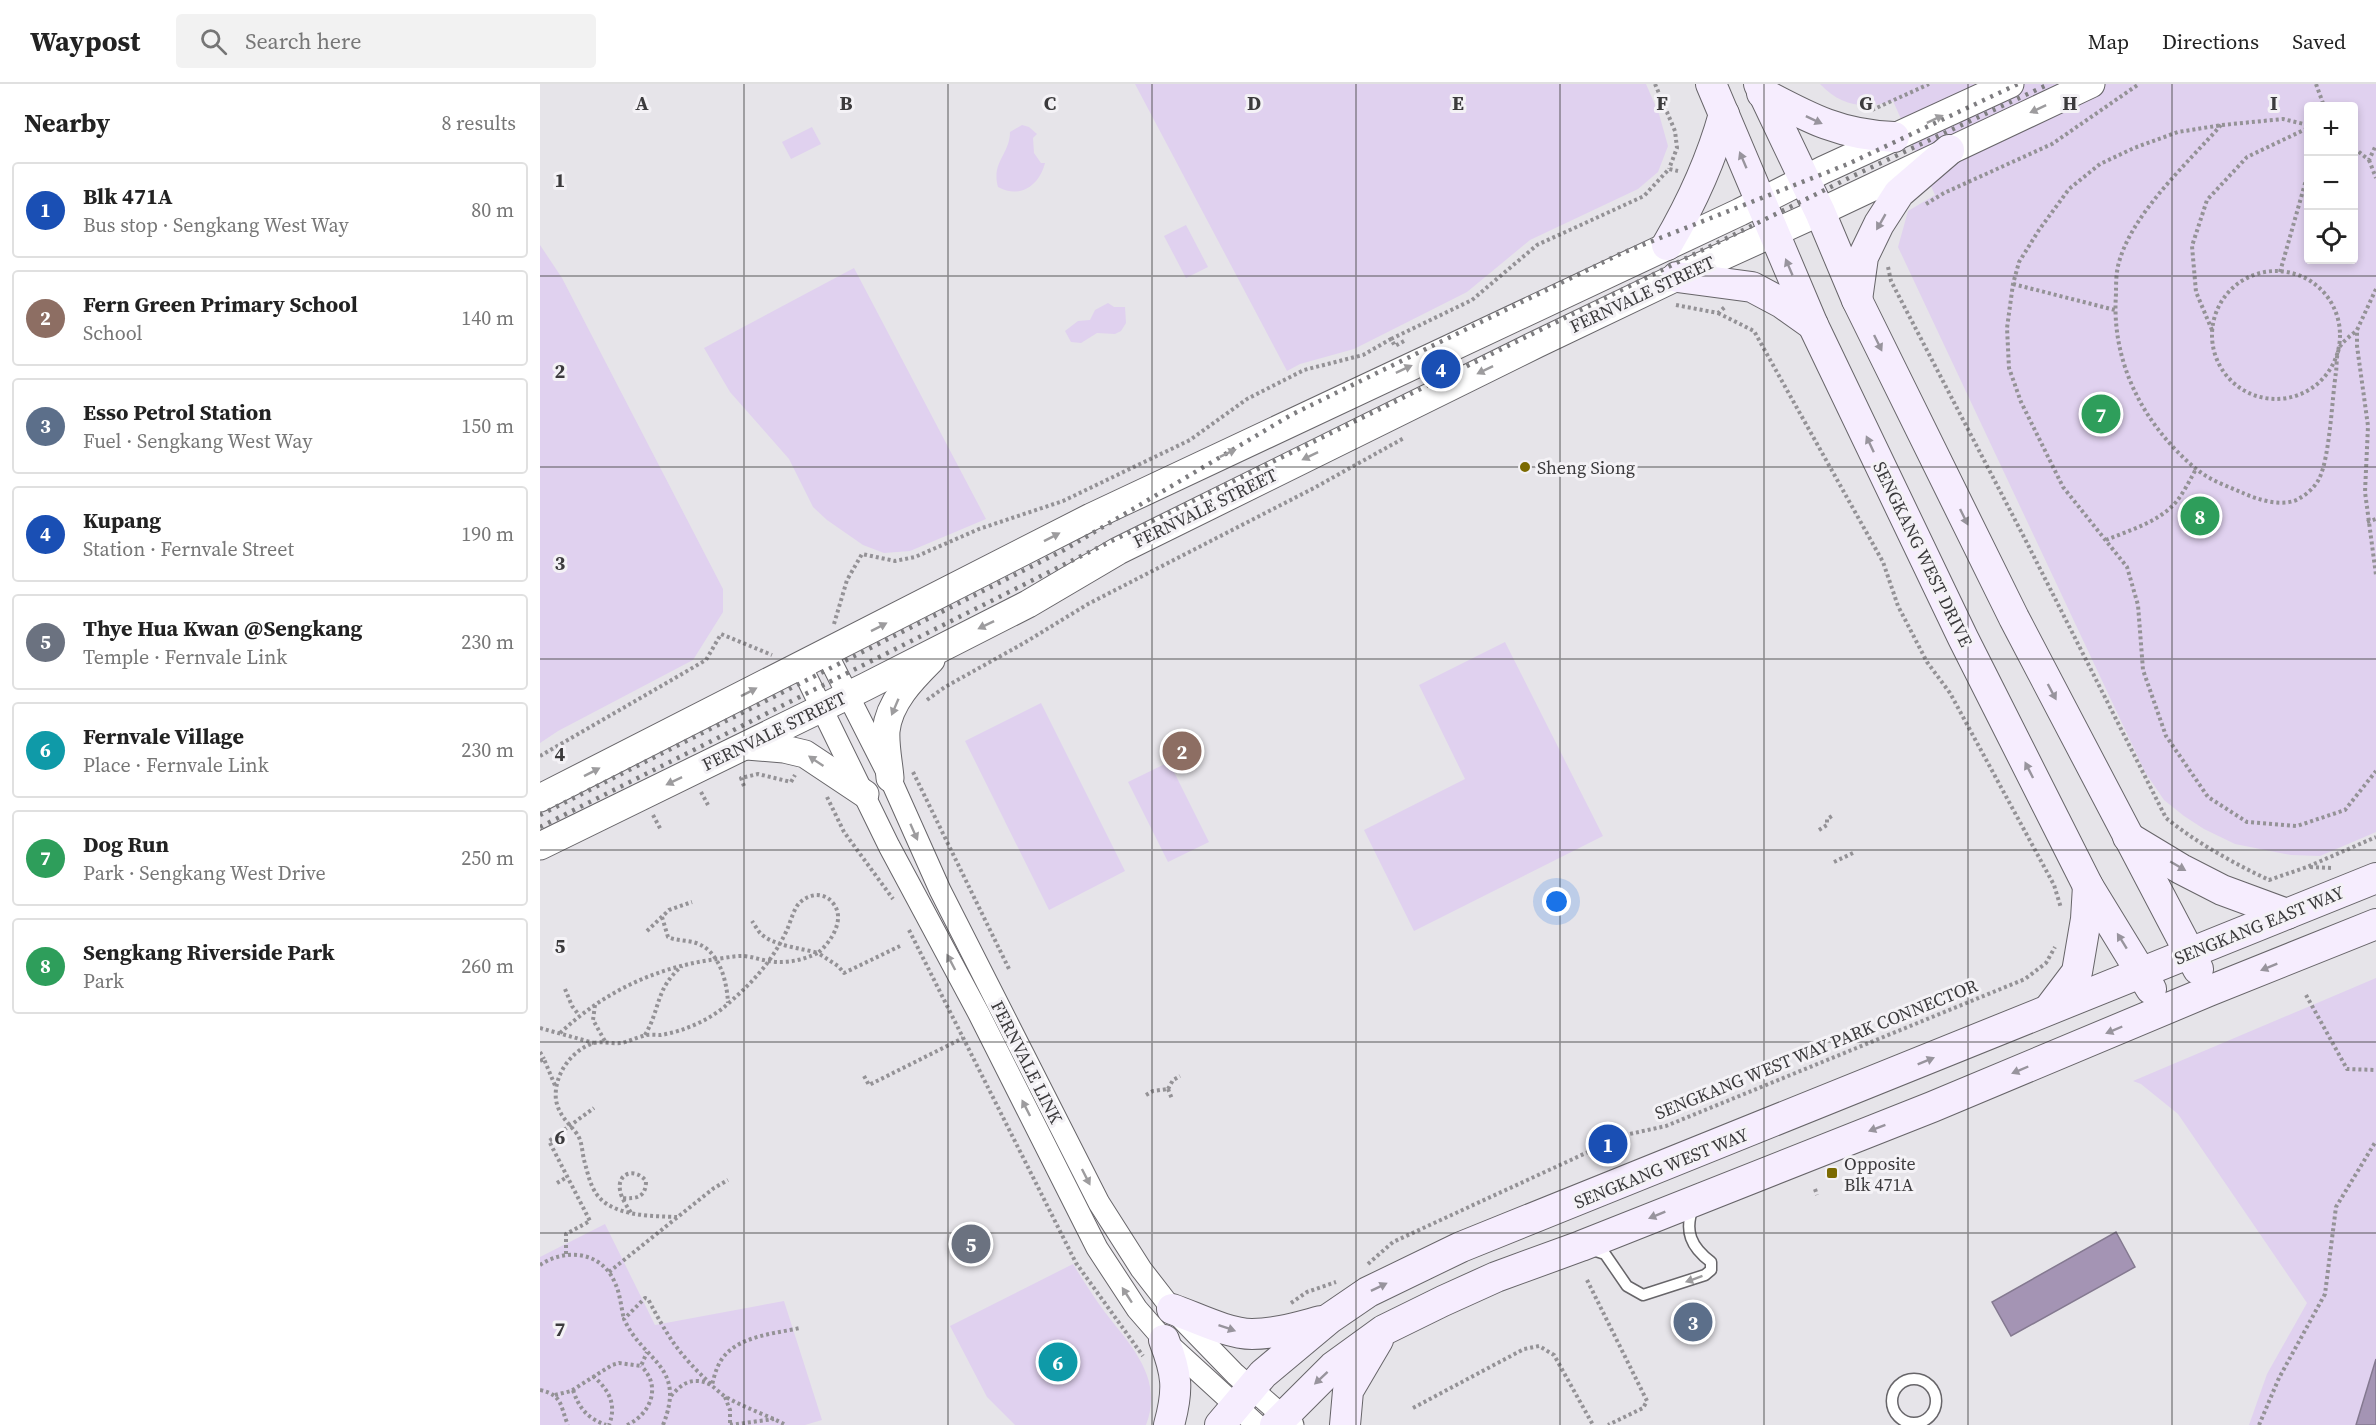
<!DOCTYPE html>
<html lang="en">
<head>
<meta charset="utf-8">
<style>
  body { margin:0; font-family:"Source Serif 4",serif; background:#f2f2f2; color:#222 }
  .controls { position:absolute; right:18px; top:18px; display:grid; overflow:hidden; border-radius:6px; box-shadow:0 3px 9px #0003 }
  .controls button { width:54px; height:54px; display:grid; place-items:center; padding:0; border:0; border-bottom:2px solid #e0e0e0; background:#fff; color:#222; font:30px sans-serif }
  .you { position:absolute; left:1017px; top:818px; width:21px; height:21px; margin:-15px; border:4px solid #fff; border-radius:50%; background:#1a73e8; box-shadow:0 0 0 9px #1a73e833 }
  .badge { display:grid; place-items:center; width:39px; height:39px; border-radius:50%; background:#0f766e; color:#fff; font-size:20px; font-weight:700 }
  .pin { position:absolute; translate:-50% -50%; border:3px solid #fff; box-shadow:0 2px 6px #0006 }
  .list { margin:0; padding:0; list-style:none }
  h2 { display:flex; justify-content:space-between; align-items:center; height:78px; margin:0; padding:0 24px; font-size:26px }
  h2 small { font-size:20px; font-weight:400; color:#767676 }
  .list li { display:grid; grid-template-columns:39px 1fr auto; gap:18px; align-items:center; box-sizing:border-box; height:96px; margin:0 12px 12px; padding:0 12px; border:2px solid #e0e0e0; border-radius:6px }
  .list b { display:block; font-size:22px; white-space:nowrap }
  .list p { margin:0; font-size:20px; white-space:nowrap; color:#767676 }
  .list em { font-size:20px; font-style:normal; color:#767676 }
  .icon { flex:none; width:33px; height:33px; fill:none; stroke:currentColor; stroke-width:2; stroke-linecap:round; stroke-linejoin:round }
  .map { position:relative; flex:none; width:1836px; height:1341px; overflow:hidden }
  header { display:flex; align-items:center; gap:36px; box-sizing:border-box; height:84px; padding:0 30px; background:#fff; border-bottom:2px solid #e0e0e0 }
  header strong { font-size:28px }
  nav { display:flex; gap:33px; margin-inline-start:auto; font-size:21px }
  .search { width:420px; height:54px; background:#f2f2f2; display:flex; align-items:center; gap:15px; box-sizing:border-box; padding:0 21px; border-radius:6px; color:#767676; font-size:22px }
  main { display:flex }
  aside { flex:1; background:#fff }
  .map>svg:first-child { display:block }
</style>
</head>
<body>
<header>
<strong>Waypost</strong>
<div class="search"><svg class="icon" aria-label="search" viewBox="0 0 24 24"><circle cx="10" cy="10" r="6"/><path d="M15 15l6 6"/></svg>Search here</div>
<nav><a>Map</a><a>Directions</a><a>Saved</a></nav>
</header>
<main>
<aside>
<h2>Nearby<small>8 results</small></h2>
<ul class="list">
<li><span class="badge" style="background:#1a4fb4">1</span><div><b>Blk 471A</b><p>Bus stop · Sengkang West Way</p></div><em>80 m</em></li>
<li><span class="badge" style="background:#8d6e63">2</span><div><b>Fern Green Primary School</b><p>School</p></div><em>140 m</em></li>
<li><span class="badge" style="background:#5c6f8a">3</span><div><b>Esso Petrol Station</b><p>Fuel · Sengkang West Way</p></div><em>150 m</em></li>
<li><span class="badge" style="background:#1a4fb4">4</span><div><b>Kupang</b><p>Station · Fernvale Street</p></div><em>190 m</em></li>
<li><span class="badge" style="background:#6b7280">5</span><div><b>Thye Hua Kwan @Sengkang</b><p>Temple · Fernvale Link</p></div><em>230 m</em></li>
<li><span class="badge" style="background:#0f9aa8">6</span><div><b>Fernvale Village</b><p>Place · Fernvale Link</p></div><em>230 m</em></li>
<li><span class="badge" style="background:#2e9e5b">7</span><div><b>Dog Run</b><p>Park · Sengkang West Drive</p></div><em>250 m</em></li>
<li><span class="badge" style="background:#2e9e5b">8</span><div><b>Sengkang Riverside Park</b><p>Park</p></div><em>260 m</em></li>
</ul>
</aside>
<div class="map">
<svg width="1836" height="1341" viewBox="0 0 1836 1341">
  <rect width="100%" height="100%" fill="#e6e4e9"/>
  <g fill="#e0d1ef" fill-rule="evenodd">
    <polygon points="595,0 1106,0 1119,30 1128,62 1118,88 1098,105 990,156 927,208 814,265 760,280 747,287"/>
    <path d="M1280,0h556v748l-56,24 -29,-1 -56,-11 -31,-15 -20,-13 -20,-16 -19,-28 -247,-525 10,-36 27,-16 -42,-94c-29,8 -51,6 -73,-17zM1768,22h46v154h-46z"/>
    <path d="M482,41l7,2 8,7 -4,4 1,15 7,10h4c-6,23 -25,36 -47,24 -7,-25 12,-33 12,-55z"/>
    <polygon points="272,43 281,60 251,75 242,58"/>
    <polygon points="646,141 668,183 646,194 624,152"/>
    <polygon points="0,161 22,194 183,505 183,528 153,576 18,647 0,659"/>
    <polygon points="314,184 446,435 370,467 344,469 323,461 287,436 273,423 249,375 190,308 164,264"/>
    <polygon points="568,219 574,223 585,223 586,239 581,247 575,250 557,249 541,259 531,258 525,247 538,237 550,236 555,226"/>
    <polygon points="965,558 1063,752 874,847 824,746 925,695 879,601"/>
    <polygon points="501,619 585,787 509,826 425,657"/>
    <polygon points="629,678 669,758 628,778 588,698"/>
    <polygon points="1836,894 1836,1341 1709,1341 1727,1290 1767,1219 1638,1030 1601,1000 1593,997"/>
    <polygon points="65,1140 115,1241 244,1217 282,1336 265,1341 0,1341 0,1173"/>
    <path d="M533,1180c10,16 20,32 31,47 27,35 60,67 42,114h-131l-28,-28 -37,-71z"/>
  </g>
  <g fill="#a494b4" stroke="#847990" stroke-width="1.5">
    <polygon points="1576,1148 1595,1183 1471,1252 1452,1218"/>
    <polygon points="1836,1275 1836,1341 1816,1341"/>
  </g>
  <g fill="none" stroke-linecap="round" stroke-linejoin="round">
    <defs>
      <g id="service">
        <path d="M1050,1165l15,5 22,32 16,9 62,-20 6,-5v-8c-20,-15 -27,-31 -18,-54"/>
        <circle cx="1374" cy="1317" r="22"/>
      </g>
      <g id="minor">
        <polyline points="287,570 350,694 400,806 559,1119 601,1185 632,1225 695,1290 753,1341"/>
        <polyline points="261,582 349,762 439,930 557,1164 597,1225 624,1256 717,1341"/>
      </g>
      <g id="tertiary">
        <polyline points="207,662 244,665 265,670 325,710"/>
        <path d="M350,694c-1,-14 -5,-32 -4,-47 3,-29 26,-52 45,-71"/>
        <polyline points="0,714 551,433 1200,128 1283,86 1470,0"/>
        <polyline points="0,762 325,603 488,520 578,467 997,260 1137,193 1280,128 1551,0"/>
      </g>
      <g id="secondary">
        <polyline points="1171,0 1273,241 1423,554 1548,802 1611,905"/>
        <polyline points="1219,0 1280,128 1317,216 1474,534 1658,885"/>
        <path d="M1222,9c47,25 78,42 132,44"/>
        <path d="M1127,161c24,-41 44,-84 57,-131"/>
        <polyline points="1137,193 1212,203 1242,219 1273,241"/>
        <polyline points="1317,216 1323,173 1339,140 1359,109 1409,66"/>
        <polyline points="1588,753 1641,785 1682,806 1747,830"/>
        <polyline points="1509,925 1537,888 1546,835 1548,802"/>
        <path d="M632,1225c23,8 56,25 80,25 24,0 46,-7 69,-13"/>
        <path d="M624,1256c13,34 15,49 5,85"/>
        <polyline points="680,1341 723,1290 790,1234 828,1208 921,1163 1836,794"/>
        <polyline points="735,1341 793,1283 844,1246 903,1217 956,1193 1041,1162 1392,1023 1669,907 1836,840"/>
        <polyline points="805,1341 808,1307 838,1256"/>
      </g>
    </defs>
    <use href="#service" stroke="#676569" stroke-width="13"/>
    <use href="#minor" stroke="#676569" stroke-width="23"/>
    <use href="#tertiary" stroke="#676569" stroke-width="29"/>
    <use href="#secondary" stroke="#676569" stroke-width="32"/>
    <g stroke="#949296" stroke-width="4" stroke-dasharray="3 3" stroke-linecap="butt">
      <polyline points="1115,0 1135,47 1137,64 1129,85"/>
      <polyline points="1776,0 1784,22"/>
      <polyline points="1332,26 1389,0"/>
      <path d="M1681,41c-34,39 -91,90 -103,141 -2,9 -2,19 -2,28 -5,68 27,130 79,174 14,12 32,18 48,25 15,7 42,15 57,5 7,-4 15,-11 19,-19 11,-22 13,-81 17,-107 1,-7 0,-16 3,-23 2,-7 13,-14 18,-19"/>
      <polyline points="1768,41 1743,35 1682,41 1638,48 1594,64 1560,80 1529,105 1499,146 1479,178 1473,200 1467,244 1469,284 1481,318 1523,403 1587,483 1598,521 1603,586 1626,652 1668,713 1707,738 1757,742 1805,726 1836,687"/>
      <polyline points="1814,64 1829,76 1836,61"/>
      <polyline points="1829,76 1836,94"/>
      <polyline points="1386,120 1404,109 1512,60 1599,0"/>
      <path d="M1348,183l3,14 135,260 140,277c31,25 67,45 103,62l38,-13 69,-30"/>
      <circle cx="1736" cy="251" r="64"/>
      <polyline points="1740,188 1768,89"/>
      <polyline points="1473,200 1575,226"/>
      <polyline points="1836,205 1817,246 1817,262 1828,342 1825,408 1836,491"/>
      <polyline points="1136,221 1178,229 1185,223"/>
      <polyline points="1178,229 1214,247 1343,478 1358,522 1387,578 1410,609 1514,801 1521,824"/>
      <polyline points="1672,246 1656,208 1652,162 1667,116 1707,73 1768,44"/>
      <polyline points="851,255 932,216 997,161 1104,112 1129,85 1138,87"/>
      <polyline points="1827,438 1836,435"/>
      <path d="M1566,456c24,-10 53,-18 70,-38 8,-10 14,-22 20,-33"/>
      <polyline points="294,540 307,496 322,470 355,477 375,473 439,445 523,417 650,356 707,315 764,286 823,271 851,255 855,262 864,257"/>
      <polyline points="387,616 405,603 484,559 548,520 774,404 864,354"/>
      <polyline points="0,672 166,576 181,550 232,571"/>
      <polyline points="373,688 469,885"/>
      <polyline points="204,702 201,694 218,690 251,698 255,691"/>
      <polyline points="161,708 168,721"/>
      <polyline points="287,713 304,748 353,815"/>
      <polyline points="113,731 121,746"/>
      <polyline points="1279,746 1287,741 1287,735 1292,732"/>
      <polyline points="1294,778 1313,769"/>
      <polyline points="1770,783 1793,784"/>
      <path d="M122,833l6,20c9,4 19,3 28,6 24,8 31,39 32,60"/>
      <polyline points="369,846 536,1179 603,1272"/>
      <polyline points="107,847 129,826 152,818"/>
      <polyline points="25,905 32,922 39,931"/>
      <polyline points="1766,911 1807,985 1836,986"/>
      <polyline points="55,921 53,936 66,959"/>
      <polyline points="0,944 54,959"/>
      <path d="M20,949c43,-40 92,-64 150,-73 10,-1 22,-4 32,-4 9,0 18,4 27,5 18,3 33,-1 49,-8l20,13 6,7 56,-27"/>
      <path d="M105,951c16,-27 10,-46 37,-69"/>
      <polyline points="0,968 4,975"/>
      <polyline points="0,977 4,975 16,1004"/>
      <polyline points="324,992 329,1001 423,954"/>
      <polyline points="628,1005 633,996 640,992"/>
      <polyline points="628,1005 632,1015"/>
      <polyline points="606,1011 613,1007 628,1005"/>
      <polyline points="1085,1051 1089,1061"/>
      <polyline points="17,1099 27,1093"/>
      <polyline points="1275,1105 1277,1111"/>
      <path d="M83,1114c14,1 23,-1 23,-17 -10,-13 -29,-9 -26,9 1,8 7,16 11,23"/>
      <path d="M137,1133c-25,-1 -69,0 -83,-27 -5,-9 -7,-20 -10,-30 -2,-9 -2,-19 -7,-26 -9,-12 -18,-18 -21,-34 -3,-24 15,-50 38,-57 8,-2 18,1 27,0 7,-1 14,-5 22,-7 5,-2 12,-1 18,-1 24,-4 51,-16 69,-33 24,-21 42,-41 56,-70 4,-8 6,-18 11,-26 4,-6 11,-10 19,-11 6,0 12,2 16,7 15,16 -1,40 -14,51 -17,-5 -45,-7 -58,-20 -3,-4 -6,-9 -8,-12"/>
      <polyline points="26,1170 26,1150 50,1137 9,1057 54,1024"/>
      <polyline points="828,1180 853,1158 1085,1051 1126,1042 1485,895 1506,879 1515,863"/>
      <path d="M0,1181c25,-17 62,-14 75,18 5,10 6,24 9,36"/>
      <polyline points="69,1188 174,1104 188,1096"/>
      <polyline points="1047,1196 1107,1317 1103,1324 1068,1341"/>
      <polyline points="751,1219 767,1208 796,1198"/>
      <path d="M53,1292c16,14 24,28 16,49"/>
      <path d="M0,1306c23,5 20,16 28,35"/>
      <path d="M33,1306c6,18 14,28 33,35"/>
      <polyline points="15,1311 31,1307 72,1281 79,1279 101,1282 107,1268"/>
      <path d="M131,1312c7,-8 15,-16 27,-15 14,1 18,10 28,16 19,11 41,18 60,28"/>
      <polyline points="185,1313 190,1326 190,1340"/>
      <polyline points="873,1324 984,1265 999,1262 1014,1271 1053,1341"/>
      <path d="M87,1341c24,-11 35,-39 14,-59"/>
      <path d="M123,1341c24,-60 -20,-63 -39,-106l21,-21 3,1c20,38 31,56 64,86 2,-8 4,-16 8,-23 15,-26 53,-28 80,-34"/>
      <polyline points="190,1341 234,1335"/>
      <polyline points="1719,1341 1739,1294 1785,1210 1796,1123 1836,1057"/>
    </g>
    <use href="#service" stroke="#fff" stroke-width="10"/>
    <use href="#minor" stroke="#fff" stroke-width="21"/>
    <use href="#tertiary" stroke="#fff" stroke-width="27"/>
    <use href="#secondary" stroke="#f6edfe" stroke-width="30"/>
    <g stroke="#7e7d80" stroke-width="4.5" stroke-dasharray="3 6" stroke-linecap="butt">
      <polyline points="0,731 524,466 751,331 1082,169 1308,80 1478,0"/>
      <polyline points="0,743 527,479 1313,92 1509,0"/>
    </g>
  </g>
  <defs><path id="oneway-solid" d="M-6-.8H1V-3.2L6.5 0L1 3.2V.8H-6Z" transform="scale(1.5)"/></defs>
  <g fill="#9d9c9e">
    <use href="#oneway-solid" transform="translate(1498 25) rotate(155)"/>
    <use href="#oneway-solid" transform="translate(1395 35) rotate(-25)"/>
    <use href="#oneway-solid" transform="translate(864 285) rotate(-25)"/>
    <use href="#oneway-solid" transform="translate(945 286) rotate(154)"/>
    <use href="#oneway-solid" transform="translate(688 369) rotate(-25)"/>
    <use href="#oneway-solid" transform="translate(770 372) rotate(154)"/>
    <use href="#oneway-solid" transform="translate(512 453) rotate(-27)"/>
    <use href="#oneway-solid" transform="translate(446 541) rotate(154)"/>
    <use href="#oneway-solid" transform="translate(339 543) rotate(-27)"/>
    <use href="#oneway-solid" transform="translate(209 608) rotate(-27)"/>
    <use href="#oneway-solid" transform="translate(355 623) rotate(113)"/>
    <use href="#oneway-solid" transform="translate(276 677) rotate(-146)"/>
    <use href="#oneway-solid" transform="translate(52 688) rotate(-27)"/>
    <use href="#oneway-solid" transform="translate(134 697) rotate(154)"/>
    <use href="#oneway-solid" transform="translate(374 748) rotate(66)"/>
    <use href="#oneway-solid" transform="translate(411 878) rotate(-118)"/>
    <use href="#oneway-solid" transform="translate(486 1024) rotate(-117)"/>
    <use href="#oneway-solid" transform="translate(546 1093) rotate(63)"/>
    <use href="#oneway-solid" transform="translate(1154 1195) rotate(160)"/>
    <use href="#oneway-solid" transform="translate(587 1211) rotate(-123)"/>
  </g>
  <g fill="#98949d">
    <use href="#oneway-solid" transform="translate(1274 36) rotate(25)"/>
    <use href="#oneway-solid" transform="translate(1203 76) rotate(-113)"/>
    <use href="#oneway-solid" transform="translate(1341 138) rotate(120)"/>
    <use href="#oneway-solid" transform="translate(1249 183) rotate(-113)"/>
    <use href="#oneway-solid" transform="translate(1338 259) rotate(64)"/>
    <use href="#oneway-solid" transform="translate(1330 360) rotate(-115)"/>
    <use href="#oneway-solid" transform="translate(1424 433) rotate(64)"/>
    <use href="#oneway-solid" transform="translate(1512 608) rotate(62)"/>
    <use href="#oneway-solid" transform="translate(1489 686) rotate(-117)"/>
    <use href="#oneway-solid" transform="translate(1638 782) rotate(30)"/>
    <use href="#oneway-solid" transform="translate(1582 857) rotate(-122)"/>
    <use href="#oneway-solid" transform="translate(1729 883) rotate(158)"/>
    <use href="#oneway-solid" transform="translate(1574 946) rotate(157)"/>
    <use href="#oneway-solid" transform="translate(1386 977) rotate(-22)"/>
    <use href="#oneway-solid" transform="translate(1480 986) rotate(157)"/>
    <use href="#oneway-solid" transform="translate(1337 1044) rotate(159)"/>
    <use href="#oneway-solid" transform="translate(1117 1131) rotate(158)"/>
    <use href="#oneway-solid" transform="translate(839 1203) rotate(-26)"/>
    <use href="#oneway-solid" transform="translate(687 1244) rotate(19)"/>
    <use href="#oneway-solid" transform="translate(781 1294) rotate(137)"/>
  </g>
  <path fill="none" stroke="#3b3a3c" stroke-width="1.5" stroke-opacity="0.55" d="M204,0v1341M408,0v1341M612,0v1341M816,0v1341M1020,0v1341M1224,0v1341M1428,0v1341M1632,0v1341M0,192h1836M0,383h1836M0,575h1836M0,766h1836M0,958h1836M0,1149h1836"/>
  <g fill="#7b6a01" stroke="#f4f2f6" stroke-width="2">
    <circle cx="985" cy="383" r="6"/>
    <rect x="1286" y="1083" width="12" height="12" rx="3"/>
  </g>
  <g text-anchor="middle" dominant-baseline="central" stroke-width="6" stroke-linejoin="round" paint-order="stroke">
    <g font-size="18" fill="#3b3a3c" stroke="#f4f2f6">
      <text transform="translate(1102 210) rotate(-25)">FERNVALE STREET</text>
      <text transform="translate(665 424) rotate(-26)">FERNVALE STREET</text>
      <text transform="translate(1383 470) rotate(64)">SENGKANG WEST DRIVE</text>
      <text transform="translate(234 647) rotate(-26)">FERNVALE STREET</text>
      <text transform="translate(1719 841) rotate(-22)">SENGKANG EAST WAY</text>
      <text transform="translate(1276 965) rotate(-22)">SENGKANG WEST WAY PARK CONNECTOR</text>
      <text transform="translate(487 978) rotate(63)">FERNVALE LINK</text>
      <text transform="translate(1121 1084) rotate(-22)">SENGKANG WEST WAY</text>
    </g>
    <g font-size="18" fill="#3b3a3c" stroke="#f4f2f6" text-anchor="start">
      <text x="997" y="383">Sheng Siong</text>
      <text x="1304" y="1079">Opposite<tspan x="1304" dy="21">Blk 471A</tspan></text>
    </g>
  </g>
  <g font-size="20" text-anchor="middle" font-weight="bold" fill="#3b3a3c" stroke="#f4f2f6" stroke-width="6" stroke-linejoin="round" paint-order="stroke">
    <text x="102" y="26">A</text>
    <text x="306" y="26">B</text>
    <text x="510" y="26">C</text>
    <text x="714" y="26">D</text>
    <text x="918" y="26">E</text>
    <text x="1122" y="26">F</text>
    <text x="1326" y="26">G</text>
    <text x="1530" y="26">H</text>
    <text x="1734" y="26">I</text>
    <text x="20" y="103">1</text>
    <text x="20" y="294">2</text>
    <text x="20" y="486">3</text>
    <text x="20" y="677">4</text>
    <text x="20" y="869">5</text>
    <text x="20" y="1060">6</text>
    <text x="20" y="1252">7</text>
  </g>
</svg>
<div class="controls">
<button>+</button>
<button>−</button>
<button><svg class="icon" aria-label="locate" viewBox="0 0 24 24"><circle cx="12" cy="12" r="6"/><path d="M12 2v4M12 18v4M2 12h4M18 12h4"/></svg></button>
</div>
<div class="you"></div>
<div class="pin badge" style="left:1068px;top:1060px;background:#1a4fb4">1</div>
<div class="pin badge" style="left:642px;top:667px;background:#8d6e63">2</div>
<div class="pin badge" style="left:1153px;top:1238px;background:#5c6f8a">3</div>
<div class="pin badge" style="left:901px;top:285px;background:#1a4fb4">4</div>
<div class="pin badge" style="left:431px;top:1160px;background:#6b7280">5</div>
<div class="pin badge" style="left:518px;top:1278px;background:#0f9aa8">6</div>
<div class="pin badge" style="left:1561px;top:330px;background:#2e9e5b">7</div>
<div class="pin badge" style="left:1660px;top:432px;background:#2e9e5b">8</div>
</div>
</main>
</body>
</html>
